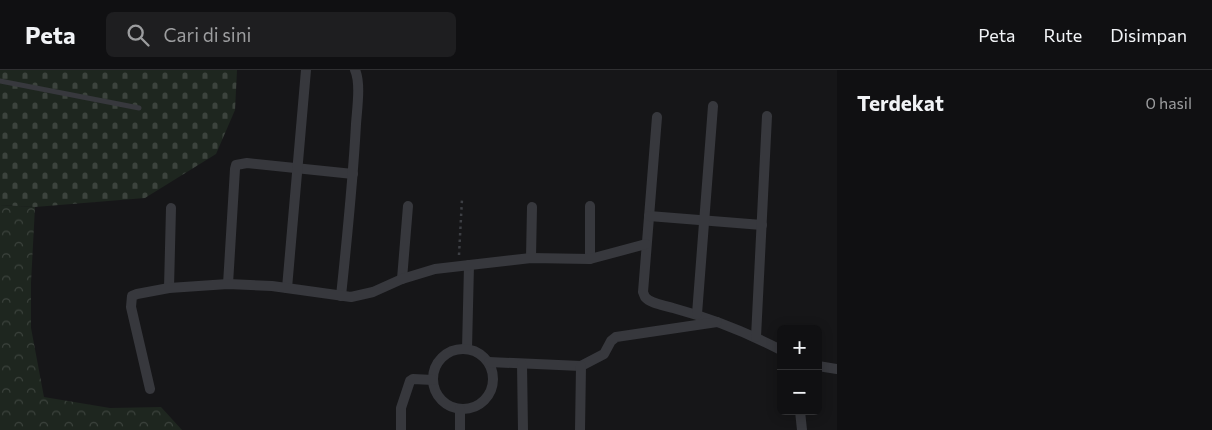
<!DOCTYPE html>
<html lang="id">
<head>
<meta charset="utf-8">
<style>
  body { margin:0; font-family:Commissioner,sans-serif; background:#1e1e20; color:#f1f3f6 }
  .controls { position:absolute; right:15px; bottom:15px; display:grid; overflow:hidden; border-radius:8px; box-shadow:0 2px 12px #0003 }
  .controls button { width:45px; height:45px; display:grid; place-items:center; padding:0; border:0; border-bottom:1px solid #303032; background:#101012; color:#f1f3f6; font:25px sans-serif }
  .list { margin:0; padding:0; list-style:none }
  h2 { display:flex; justify-content:space-between; align-items:center; height:65px; margin:0; padding:0 20px; font-size:21px }
  h2 small { font-size:16px; font-weight:400; color:#9c9d9f }
  .icon { flex:none; width:28px; height:28px; fill:none; stroke:currentColor; stroke-width:2; stroke-linecap:round; stroke-linejoin:round }
  .map { position:relative; flex:none; width:837px; height:360px; overflow:hidden }
  header { display:flex; align-items:center; gap:30px; box-sizing:border-box; height:70px; padding:0 25px; background:#101012; border-bottom:1px solid #303032 }
  header strong { font-size:24px }
  nav { display:flex; gap:28px; margin-inline-start:auto; font-size:18px }
  .search { width:350px; height:45px; background:#1e1e20; display:flex; align-items:center; gap:12px; box-sizing:border-box; padding:0 18px; border-radius:8px; color:#9c9d9f; font-size:19px }
  main { display:flex }
  aside { flex:1; background:#101012 }
  .map>svg:first-child { display:block }
</style>
</head>
<body>
<header>
<strong>Peta</strong>
<div class="search"><svg class="icon" aria-label="search" viewBox="0 0 24 24"><circle cx="10" cy="10" r="6"/><path d="M15 15l6 6"/></svg>Cari di sini</div>
<nav><a>Peta</a><a>Rute</a><a>Disimpan</a></nav>
</header>
<main>
<div class="map">
<svg width="837" height="360" viewBox="0 0 837 360">
  <defs>
    <pattern id="forest-crowns" width="20" height="18" patternUnits="userSpaceOnUse" patternTransform="scale(1.25)"><rect width="20" height="18" fill="#1e261f"/><path d="M2 6a3 3 0 1 1 6 0M12 15a3 3 0 1 1 6 0" fill="none" stroke="#3c433d"/></pattern>
    <pattern id="cemetery-stones" width="16" height="16" patternUnits="userSpaceOnUse" patternTransform="scale(1.25)"><rect width="16" height="16" fill="#1e261f"/><path d="M2 7V4a2 2 0 0 1 4 0v3zM10 15v-3a2 2 0 0 1 4 0v3z" fill="#3c433d"/></pattern>
  </defs>
  <rect width="100%" height="100%" fill="#161618"/>
  <polygon fill="url(#forest-crowns)" points="0,135 35,137 31,213 31,258 44,327 110,338 161,337 182,360 0,360"/>
  <polygon fill="url(#cemetery-stones)" points="0,0 237,0 235,40 216,84 145,128 35,137 0,135"/>
  <g fill="none" stroke-linecap="round" stroke-linejoin="round">
    <polyline stroke="#3d3f44" stroke-width="2.5" stroke-dasharray="2.5 4" stroke-linecap="butt" points="459,185 462,129"/>
    <polyline stroke="#37383d" stroke-width="5" points="0,11 139,38"/>
    <g stroke="#37383d" stroke-width="10">
      <path d="M657,47l-14,175 2,5c6,7 19,8 28,11 37,10 73,24 108,42"/>
      <polyline points="590,136 590,189"/>
      <polyline points="649,146 762,155"/>
      <polyline points="531,188 532,137"/>
      <polyline points="402,209 408,136"/>
      <polyline points="228,214 235,99 236,95 247,93 353,104"/>
      <polyline points="169,218 171,138"/>
      <polyline points="287,218 306,0"/>
      <path d="M341,226c6,-57 12,-115 15,-172 1,-15 5,-41 -1,-54"/>
      <polyline points="697,244 713,36"/>
      <polyline points="756,267 767,46"/>
      <polyline points="467,279 469,195"/>
      <circle cx="463" cy="309" r="30"/>
      <polyline points="489,292 581,296 604,284 611,271 616,267 717,252"/>
      <polyline points="522,294 523,360"/>
      <polyline points="818,296 837,299"/>
      <polyline points="150,319 131,237 132,226 137,224 169,218 228,214 272,216 351,227 373,222 402,209 435,199 531,188 590,189 646,174"/>
      <polyline points="800,341 802,360"/>
      <polyline points="401,360 401,338 410,311 413,309 433,310"/>
      <polyline points="460,360 460,339"/>
      <polyline points="580,360 581,296"/>
    </g>
  </g>
</svg>
<div class="controls">
<button>+</button>
<button>−</button>
</div>
</div>
<aside>
<h2>Terdekat<small>0 hasil</small></h2>
<ul class="list">
</ul>
</aside>
</main>
</body>
</html>
